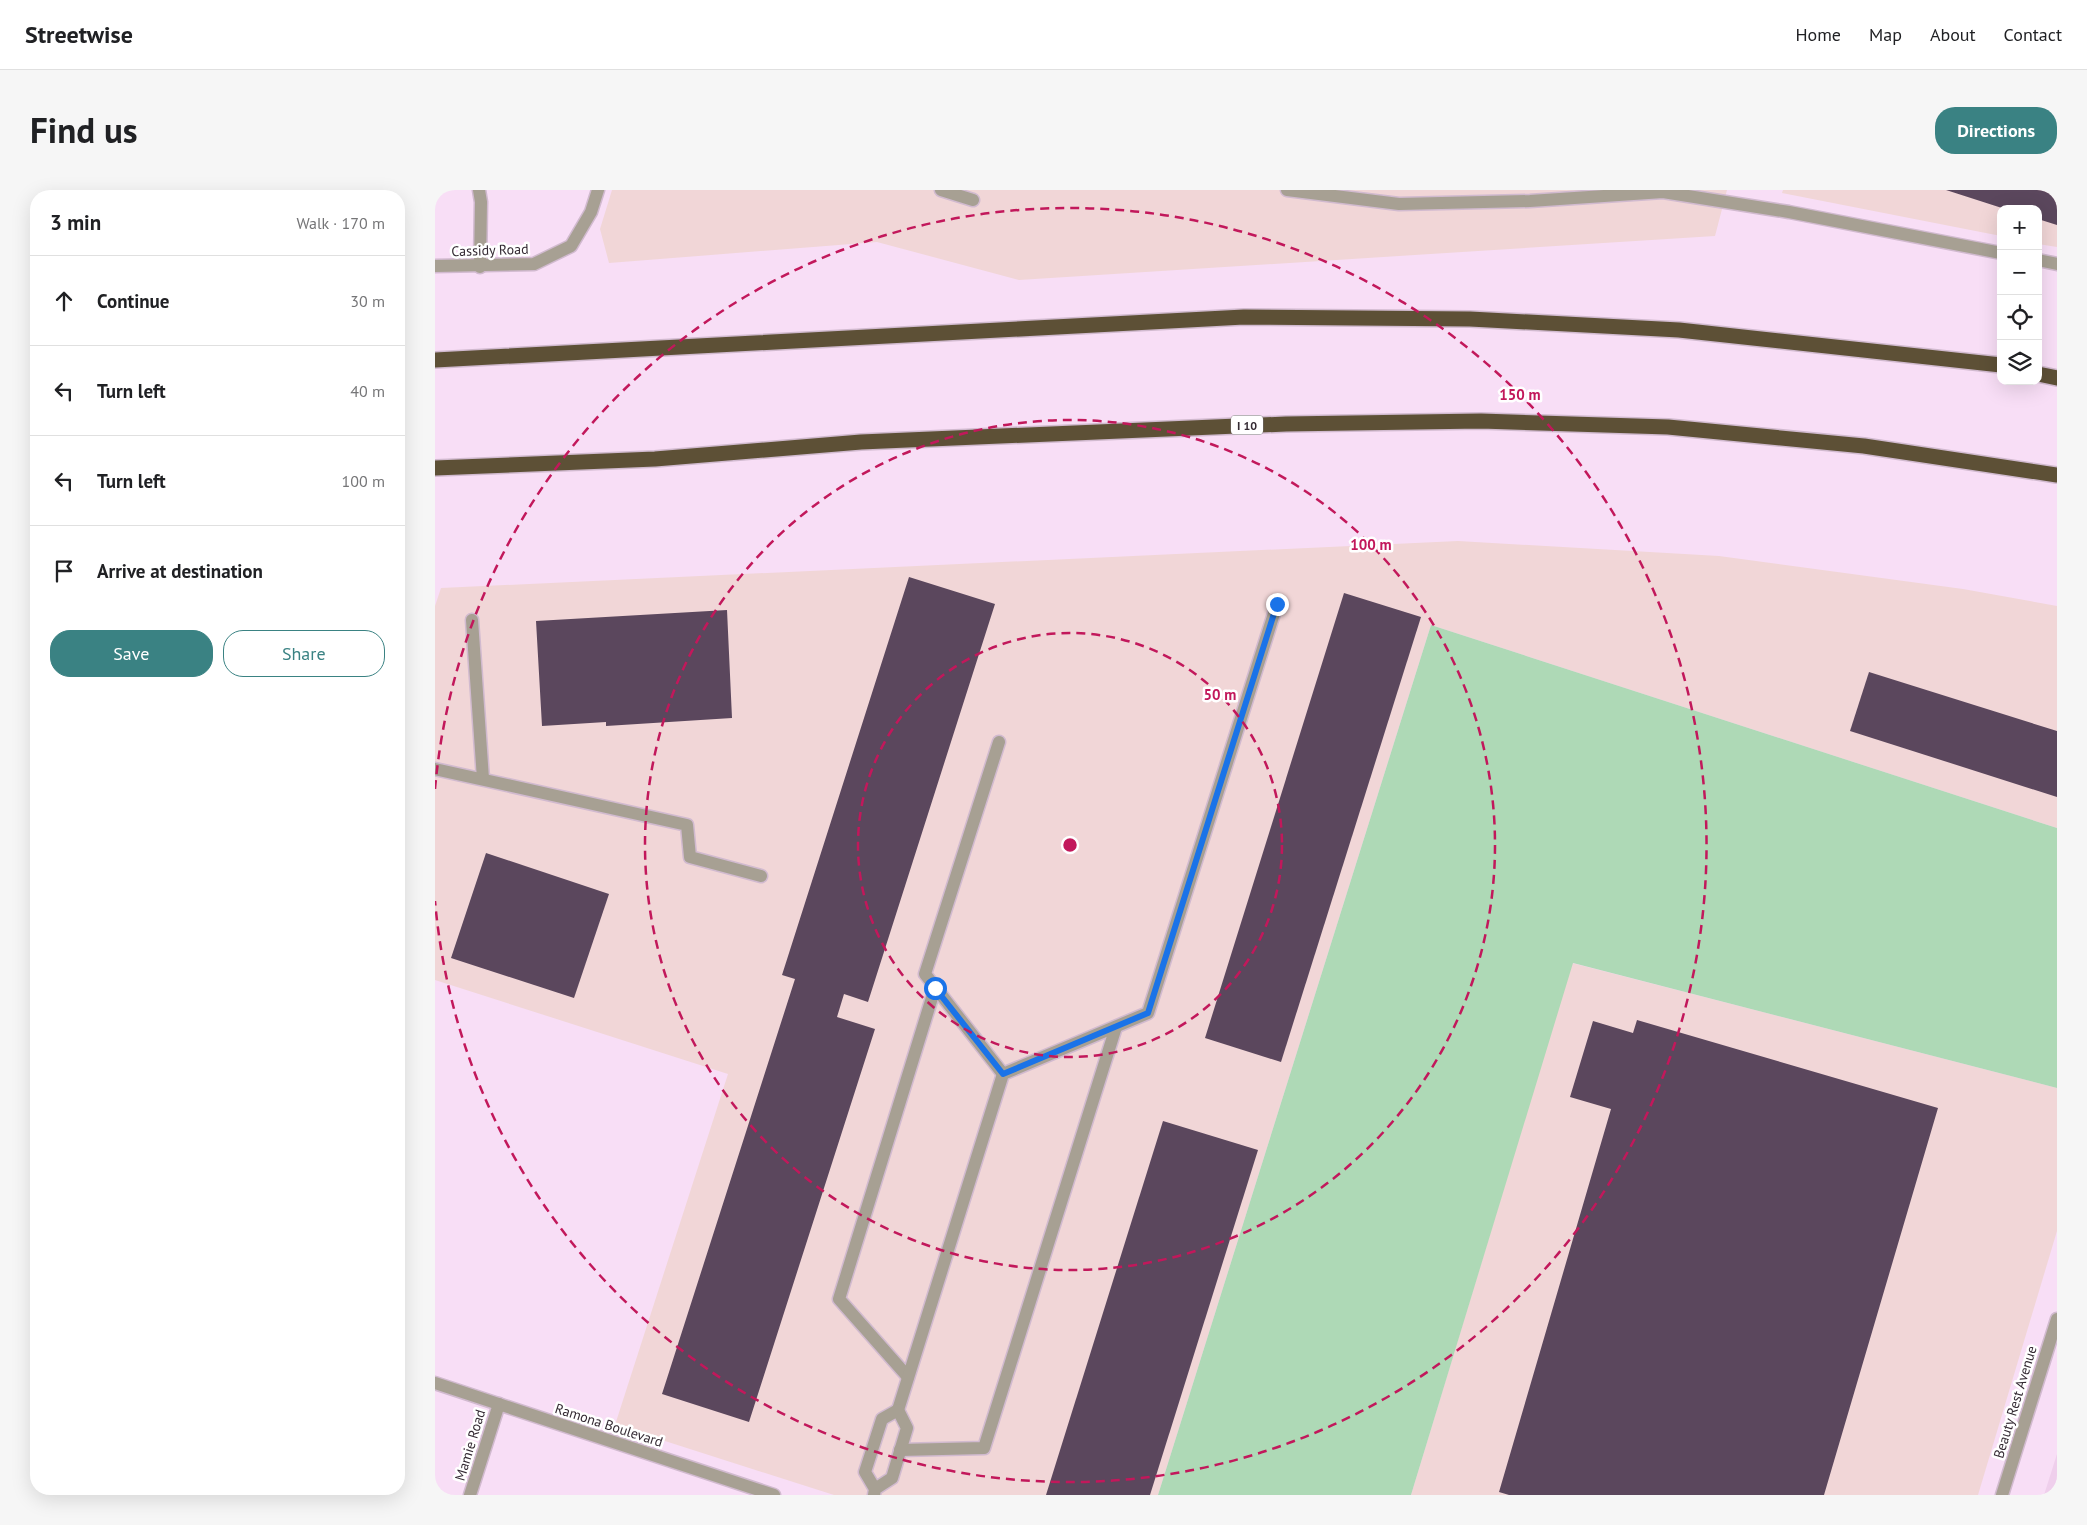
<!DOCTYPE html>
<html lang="en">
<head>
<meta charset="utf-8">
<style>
  body { margin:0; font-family:"PT Sans",sans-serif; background:#f6f6f6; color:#202124 }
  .controls { position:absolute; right:15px; top:15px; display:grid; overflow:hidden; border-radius:10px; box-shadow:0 5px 20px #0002 }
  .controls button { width:45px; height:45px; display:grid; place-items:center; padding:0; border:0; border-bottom:1px solid #e0e0e0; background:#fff; color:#202124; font:25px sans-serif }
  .stop { position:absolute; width:15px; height:15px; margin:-11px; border:4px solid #1a73e8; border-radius:50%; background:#fff }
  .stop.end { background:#1a73e8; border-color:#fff; box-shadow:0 1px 5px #0008 }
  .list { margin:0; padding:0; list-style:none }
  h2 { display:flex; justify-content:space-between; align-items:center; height:65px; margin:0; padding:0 20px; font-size:21px }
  h2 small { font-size:16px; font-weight:400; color:#757577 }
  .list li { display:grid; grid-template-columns:32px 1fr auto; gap:15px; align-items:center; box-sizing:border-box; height:90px; padding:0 20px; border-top:1px solid #e0e0e0 }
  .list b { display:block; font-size:19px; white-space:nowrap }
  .list em { font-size:16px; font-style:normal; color:#757577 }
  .actions { display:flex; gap:10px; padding:15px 20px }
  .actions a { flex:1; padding:11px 0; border:1px solid #3a8283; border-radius:20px; text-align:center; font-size:18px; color:#3a8283 }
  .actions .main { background:#3a8283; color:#fff }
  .icon { flex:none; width:28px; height:28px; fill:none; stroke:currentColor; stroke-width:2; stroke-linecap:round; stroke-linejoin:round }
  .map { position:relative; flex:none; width:1622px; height:1305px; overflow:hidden; border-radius:20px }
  header { display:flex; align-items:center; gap:30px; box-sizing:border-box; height:70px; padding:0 25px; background:#fff; border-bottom:1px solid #e0e0e0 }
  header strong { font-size:24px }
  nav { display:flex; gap:28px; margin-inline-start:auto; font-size:18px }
  .intro { display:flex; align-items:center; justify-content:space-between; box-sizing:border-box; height:120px; padding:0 30px }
  h1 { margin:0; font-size:35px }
  .button { padding:12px 22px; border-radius:20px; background:#3a8283; color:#fff; font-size:18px; font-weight:700 }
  main { display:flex; gap:30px; padding:0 30px }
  aside { flex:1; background:#fff; border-radius:20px; box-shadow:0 5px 20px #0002 }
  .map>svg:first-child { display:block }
</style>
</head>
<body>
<header>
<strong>Streetwise</strong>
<nav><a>Home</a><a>Map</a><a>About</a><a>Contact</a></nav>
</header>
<div class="intro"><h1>Find us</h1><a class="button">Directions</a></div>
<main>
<aside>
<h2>3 min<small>Walk · 170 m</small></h2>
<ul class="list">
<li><svg class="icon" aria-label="ahead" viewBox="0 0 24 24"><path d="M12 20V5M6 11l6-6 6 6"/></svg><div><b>Continue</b></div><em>30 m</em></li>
<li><svg class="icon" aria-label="left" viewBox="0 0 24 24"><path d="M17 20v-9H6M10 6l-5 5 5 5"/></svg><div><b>Turn left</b></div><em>40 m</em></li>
<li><svg class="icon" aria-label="left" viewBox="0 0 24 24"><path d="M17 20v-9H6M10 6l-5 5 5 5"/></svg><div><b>Turn left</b></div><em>100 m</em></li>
<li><svg class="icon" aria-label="arrive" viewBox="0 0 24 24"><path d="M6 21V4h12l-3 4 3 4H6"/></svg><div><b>Arrive at destination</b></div></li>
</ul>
<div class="actions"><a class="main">Save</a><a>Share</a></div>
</aside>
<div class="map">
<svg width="1622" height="1305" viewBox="0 0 1622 1305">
  <rect width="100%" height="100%" fill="#f8def6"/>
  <polygon fill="#efcfec" points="1622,1264 1622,1305 1609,1305"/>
  <g fill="#f1d6d7">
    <polygon points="177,0 1292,0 1280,46 584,90 442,52 174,73 165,39"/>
    <polygon points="1348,0 1622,0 1622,57 1603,54 1603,19 1566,19 1566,46 1347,3"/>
    <polygon points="1023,351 1284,366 1528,399 1622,416 1622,638 996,435 723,1305 399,1305 180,1235 293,884 0,790 0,416 6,398"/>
    <polygon points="1137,773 1622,898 1622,1041 1543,1305 976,1305"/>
  </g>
  <polygon fill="#aed9b6" points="996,435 1622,638 1622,898 1138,773 976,1305 723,1305"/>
  <g fill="#5b475d">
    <polygon points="1511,0 1622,0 1622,35 1603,29 1603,19 1570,19"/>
    <polygon points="474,387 560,414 433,812 409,804 402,827 440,839 314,1232 227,1204 360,789 347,785"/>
    <polygon points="909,403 986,427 846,872 770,848"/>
    <polygon points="292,420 297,528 171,536 171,532 107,536 101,431"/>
    <polygon points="1434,482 1622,541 1622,607 1415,541"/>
    <polygon points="51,663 174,704 139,808 16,768"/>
    <polygon points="1202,830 1503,918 1389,1305 1074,1305 1064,1302 1176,919 1135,907 1158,831 1198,843"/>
    <polygon points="728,931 823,960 715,1305 611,1305"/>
  </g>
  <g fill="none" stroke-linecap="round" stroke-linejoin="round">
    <defs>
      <g id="service">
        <polyline points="44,0 46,12 45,77"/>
        <polyline points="506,0 538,10"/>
        <polyline points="852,0 964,14 1095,11 1228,2 1354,22 1566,63"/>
        <polyline points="1603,70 1622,74"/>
        <polyline points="37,430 48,589"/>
        <polyline points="564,552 490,784 568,884"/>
        <polyline points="0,579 252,635 255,667 326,686"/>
        <polyline points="473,1187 404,1109 500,798"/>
        <polyline points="463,1220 568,884 713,823 842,414"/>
        <polyline points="465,1260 549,1258 681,837"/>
        <polyline points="439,1305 440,1299 457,1288 472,1238 463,1220 447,1229 430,1282 440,1299"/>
      </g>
      <g id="minor">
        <polyline points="0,76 99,74 136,56 156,22 163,0"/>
        <polyline points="35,1305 64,1214"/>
        <polyline points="1567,1305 1622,1129"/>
      </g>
      <polyline id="tertiary" points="0,1193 339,1305"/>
      <g id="motorway">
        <polyline points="0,170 809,127 1035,129 1244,140 1566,175"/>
        <polyline points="1603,184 1622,188"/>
        <polyline points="0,278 220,269 426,252 851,234 1046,231 1233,237 1429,256 1622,285"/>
      </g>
    </defs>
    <use href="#service" stroke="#d1bacf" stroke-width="15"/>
    <use href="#minor" stroke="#d1bacf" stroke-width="15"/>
    <use href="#tertiary" stroke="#d1bacf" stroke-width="15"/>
    <use href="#motorway" stroke="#d1bacf" stroke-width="18"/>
    <use href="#service" stroke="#a7a093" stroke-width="12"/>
    <use href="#minor" stroke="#a7a093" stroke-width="12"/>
    <use href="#tertiary" stroke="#a7a093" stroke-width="12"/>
    <use href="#motorway" stroke="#5d5036" stroke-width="15"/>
  </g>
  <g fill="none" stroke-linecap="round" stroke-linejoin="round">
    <polyline stroke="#1a73e8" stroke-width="6" points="500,798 568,884 713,823 842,414"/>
  </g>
  <g fill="none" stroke="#c2185b" stroke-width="2.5" stroke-dasharray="9 6">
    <circle cx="635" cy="655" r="212"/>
    <circle cx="635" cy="655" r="425"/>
    <path d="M0 599A637 637 0 1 1 0 711"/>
  </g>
  <g text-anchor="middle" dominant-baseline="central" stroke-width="5" stroke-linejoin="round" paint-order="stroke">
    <rect fill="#fff" stroke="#716a70" stroke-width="1" x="796" y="225.5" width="32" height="19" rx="4"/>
    <g font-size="12" font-weight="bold" fill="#342a33">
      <text x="812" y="235">I 10</text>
    </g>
    <g font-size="14" fill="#342a33" stroke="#fff">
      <text transform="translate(55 60) rotate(-2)">Cassidy Road</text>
      <text transform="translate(1580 1212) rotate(-73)">Beauty Rest Avenue</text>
      <text transform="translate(174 1235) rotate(18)">Ramona Boulevard</text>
      <text transform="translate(35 1255) rotate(-73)">Mamie Road</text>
    </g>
  </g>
  <circle cx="635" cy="655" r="8" fill="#c2185b" stroke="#fff" stroke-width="2.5"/>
  <g font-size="15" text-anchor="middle" font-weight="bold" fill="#c2185b" stroke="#fff" stroke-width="5" stroke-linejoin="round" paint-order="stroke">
    <text x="1085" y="210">150 m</text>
    <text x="936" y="360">100 m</text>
    <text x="785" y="510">50 m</text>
  </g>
</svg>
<div class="controls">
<button>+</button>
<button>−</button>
<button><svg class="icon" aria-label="locate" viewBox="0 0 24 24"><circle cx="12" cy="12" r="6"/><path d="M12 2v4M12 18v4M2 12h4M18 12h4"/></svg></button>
<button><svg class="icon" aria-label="layers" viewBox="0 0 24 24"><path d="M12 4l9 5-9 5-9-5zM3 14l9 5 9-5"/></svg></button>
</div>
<div class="stop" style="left:500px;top:798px"></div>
<div class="stop end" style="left:842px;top:414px"></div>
</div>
</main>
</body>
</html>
